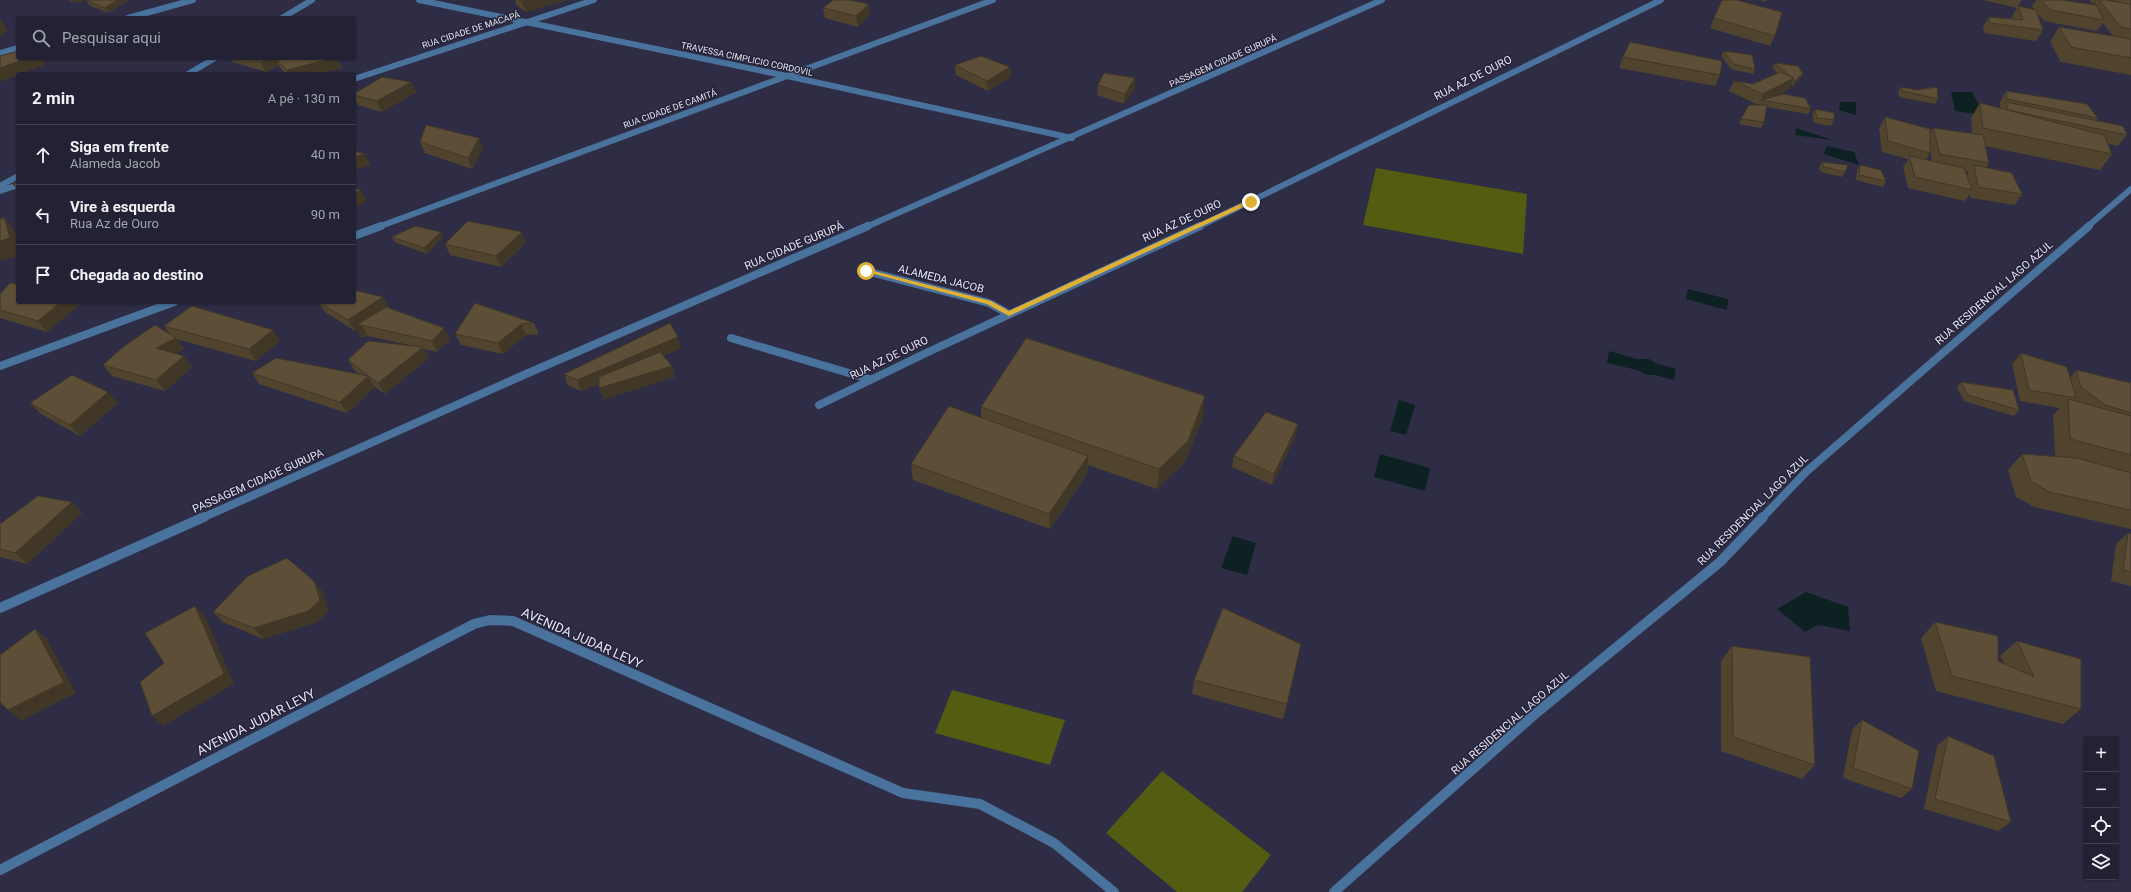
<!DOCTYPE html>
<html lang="pt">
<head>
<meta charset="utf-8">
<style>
  body { margin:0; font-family:Roboto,sans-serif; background:#2a2a3c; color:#f1f3f6 }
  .controls { position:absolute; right:12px; bottom:12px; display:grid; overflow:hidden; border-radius:4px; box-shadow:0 1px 3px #0004 }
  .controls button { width:36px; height:36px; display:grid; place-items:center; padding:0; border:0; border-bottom:1px solid #3f3f4f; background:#222234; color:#f1f3f6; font:20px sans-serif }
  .stop { position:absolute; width:12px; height:12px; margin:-9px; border:3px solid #e0b034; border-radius:50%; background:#fff }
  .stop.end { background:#e0b034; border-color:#fff; box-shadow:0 1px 4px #0008 }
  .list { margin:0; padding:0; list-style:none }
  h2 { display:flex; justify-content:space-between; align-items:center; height:52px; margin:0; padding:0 16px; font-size:17px }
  h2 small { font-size:13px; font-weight:400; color:#a2a4ac }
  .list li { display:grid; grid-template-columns:26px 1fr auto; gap:12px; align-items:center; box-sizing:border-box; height:60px; padding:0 16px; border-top:1px solid #3f3f4f }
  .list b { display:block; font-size:15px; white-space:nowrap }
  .list p { margin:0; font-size:13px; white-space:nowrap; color:#a2a4ac }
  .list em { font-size:13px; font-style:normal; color:#a2a4ac }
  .icon { flex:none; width:22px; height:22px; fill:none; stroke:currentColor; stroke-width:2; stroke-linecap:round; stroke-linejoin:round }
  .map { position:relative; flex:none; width:2131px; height:892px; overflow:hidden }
  .search { position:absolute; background:#222234; box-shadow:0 1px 3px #0004; left:16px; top:16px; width:340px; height:44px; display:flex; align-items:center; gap:10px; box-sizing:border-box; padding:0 14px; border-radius:4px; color:#a2a4ac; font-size:15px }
  .panel { position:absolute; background:#222234; box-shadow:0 1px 3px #0004; left:16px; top:72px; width:340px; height:232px; border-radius:4px }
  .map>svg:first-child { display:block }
</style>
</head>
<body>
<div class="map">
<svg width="2131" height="892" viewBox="0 0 2131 892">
  <rect width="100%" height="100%" fill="#2e2d45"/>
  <g fill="#535c10">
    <polygon points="1376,168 1527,194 1523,254 1363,225"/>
    <polygon points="952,690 1065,720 1050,765 935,733"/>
    <polygon points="1162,771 1271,855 1242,892 1177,892 1106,833"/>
  </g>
  <g fill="#0d2022">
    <polygon points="1951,92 1972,92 1984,115 1955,111"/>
    <polygon points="1840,102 1856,102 1856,115 1839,110"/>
    <polygon points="1796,128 1833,140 1795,135"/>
    <polygon points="1827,146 1854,152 1859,165 1824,154"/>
    <polygon points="1688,289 1728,299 1727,310 1686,299"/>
    <polygon points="1609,351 1637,359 1649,359 1658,364 1676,369 1674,380 1655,375 1647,375 1637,370 1607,363"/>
    <polygon points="1399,400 1415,405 1406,435 1390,431"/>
    <polygon points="1380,454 1430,468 1425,491 1374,477"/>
    <polygon points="1233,536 1256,543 1247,575 1221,568"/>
    <polygon points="1806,592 1848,607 1850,631 1818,625 1805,632 1777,609"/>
  </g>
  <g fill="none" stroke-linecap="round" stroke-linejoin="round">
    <g stroke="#49729d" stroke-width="6">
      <polyline points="419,0 787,76 1072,138"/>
      <polyline points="128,18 193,0"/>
      <polyline points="282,18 312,0"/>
      <polyline points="0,53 18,48"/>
      <polyline points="188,74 215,58"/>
      <polyline points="354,79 594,0"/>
      <polyline points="0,186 18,176"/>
      <polyline points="0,191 18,185"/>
      <polyline points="378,227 993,0"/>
      <polyline points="866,227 1382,0"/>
      <polyline points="1198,227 1661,0"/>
      <polyline points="2087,227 2131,189"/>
    </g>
    <g stroke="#49729d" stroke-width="8">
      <polyline points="354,236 381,226"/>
      <polyline points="866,271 989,303 1009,314"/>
      <polyline points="731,338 869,379"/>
      <polyline points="0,366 174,302"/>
      <polyline points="819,405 926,353 1200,226"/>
      <polyline points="202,518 526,374 868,226"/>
      <polyline points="1762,518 1806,472 2089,226"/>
    </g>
    <g stroke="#49729d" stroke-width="10">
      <polyline points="0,608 204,517"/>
      <polyline points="0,870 474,624 490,620 513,621 903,793 980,804 1054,843 1114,892"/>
      <polyline points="1334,892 1534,715 1720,562 1763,517"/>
    </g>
  </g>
  <g fill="#50442f" fill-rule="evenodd">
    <polygon points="69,0 129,0 108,13 89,5 86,0 73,3"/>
    <polygon points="515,0 529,0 526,12 517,6"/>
    <polygon points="1722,0 1775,36 1770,46 1710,28"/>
    <polygon points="1760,0 1767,0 1765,2"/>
    <polygon points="1983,0 2022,0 2018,6 2034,9 2032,6 2036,0 2061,0 2095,5 2096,3 2091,3 2090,0 2131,0 2131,75 2061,62 2050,42 2059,27 2113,36 2103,23 2097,31 2044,21 2037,13 2043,30 2036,41 1984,33 1983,27 1989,17 2013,19 2012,16 2017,8"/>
    <polygon points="823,8 870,14 858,27 825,18"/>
    <polygon points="1724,51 1755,69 1753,74 1731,69 1721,56"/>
    <polygon points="1623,57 1720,75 1715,86 1619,68"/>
    <polygon points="231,58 337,58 342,68 316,74 286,74 281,69 279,65 266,72 233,62"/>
    <polygon points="1775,63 1800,79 1793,86 1791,84 1789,89 1775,96 1811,109 1808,114 1767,107 1764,122 1761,128 1739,124 1749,105 1761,105 1758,105 1729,91 1734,81 1753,84 1778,73 1772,68"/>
    <polygon points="955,65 1010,67 1011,77 988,91 956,75"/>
    <polygon points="1135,78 1135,89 1124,104 1097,95 1098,85"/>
    <polygon points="411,82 416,92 382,112 358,105 354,97 354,94"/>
    <polygon points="1901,87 1938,99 1935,104 1899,97 1898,92"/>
    <path d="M2006,91l92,27 -2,2 31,15 -9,11 -11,-3 5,11 -12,16 -115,-24 4,17 -3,5 36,26 -7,11 -44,-7 -1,-4 -5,7 -57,-13 -5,-21 5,-8 -26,-7 -3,-24 6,-11 45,16 3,-5 39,6 -1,-16 9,-15 20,5v-6zM1930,152l2,9 -6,-1zM1965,171l4,1 -2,3z"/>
    <polygon points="1815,109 1834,120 1831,126 1814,123 1812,114"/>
    <polygon points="479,138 483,149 472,169 425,153 420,142"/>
    <polygon points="1822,162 1845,172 1842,177 1821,172 1819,168"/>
    <polygon points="1860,165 1886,181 1883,187 1856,180 1857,170"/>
    <polygon points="392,237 443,237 427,254 395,242"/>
    <polygon points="526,243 501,267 450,255 445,244"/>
    <polygon points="0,294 18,302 78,302 80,304 47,332 0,318"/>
    <polygon points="318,302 354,302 389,308 450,339 437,352 424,349 429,358 385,394 374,386 375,387 347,413 259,384 252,373 359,374 355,371 348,360 409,345 368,336 361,337 357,330 355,331 325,312"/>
    <polygon points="475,303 534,323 539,334 526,335 503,354 461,345 455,334"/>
    <polygon points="164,326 280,341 256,361 176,339 184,349 175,353 192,367 165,391 112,376 103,365 169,333"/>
    <polygon points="681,348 663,356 672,366 675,377 604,399 599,384 581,391 568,385 564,374"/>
    <polygon points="2021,353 2070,378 2076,370 2131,383 2131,529 2034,507 2016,497 2008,470 2022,454 2062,457 2055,455 2053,415 2060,408 2020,401 2012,364"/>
    <polygon points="1961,382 2019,410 2014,416 1964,401 1957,387"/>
    <polygon points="30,403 118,403 80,436 41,414"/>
    <polygon points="981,407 1203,417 1185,462 1157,489 1088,465 1088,472 1050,529 913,480 911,464 981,418"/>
    <polygon points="1298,424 1296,435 1272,485 1232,467 1234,456"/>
    <polygon points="72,502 82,513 27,564 0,557 0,524"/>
    <polygon points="2128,533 2131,534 2131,586 2111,581 2116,544"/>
    <polygon points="323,592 328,611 317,622 263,639 223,622 213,612"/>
    <polygon points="1935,622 1998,661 2004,664 2000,656 2017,641 2081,709 2063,724 1936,691 1921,638"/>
    <polygon points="1732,646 1815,765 1802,779 1721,751 1721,661"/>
    <polygon points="1194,680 1287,704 1283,719 1192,694"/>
    <polygon points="1862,720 1912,789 1901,798 1843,778 1852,730"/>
    <polygon points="1948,736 2011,822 1998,831 1924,809 1937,746"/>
  </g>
  <g fill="#413726">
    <polygon points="71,0 86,0 73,3"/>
    <polygon points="118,0 129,0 108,13 104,8"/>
    <polygon points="529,0 569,0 526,12 522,2"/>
    <polygon points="869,4 870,14 858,27 856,16"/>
    <polygon points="0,20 1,20 8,30 0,37"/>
    <polygon points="28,58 44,58 44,65 20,74 18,74 18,75 0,82 0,68"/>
    <polygon points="268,58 280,58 276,59 279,65 266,72 261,62"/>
    <polygon points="334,58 337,58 342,68 316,74 289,74 287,70"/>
    <polygon points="1010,67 1011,77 988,91 987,81"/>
    <polygon points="1803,74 1800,79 1793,86 1795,81"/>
    <polygon points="1135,78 1135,89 1124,104 1125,94"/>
    <polygon points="1794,78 1789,89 1766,101 1761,100 1763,94"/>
    <polygon points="411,82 416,92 382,112 377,101"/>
    <polygon points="479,138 483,149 472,169 468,158"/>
    <polygon points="365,154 371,165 354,170 354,157"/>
    <polygon points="361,190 367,201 354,208 354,194"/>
    <polygon points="4,217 17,233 18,237 18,256 0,261 0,241"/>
    <polygon points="441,232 443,237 427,254 424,248"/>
    <polygon points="522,232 526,243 501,267 496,256"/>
    <polygon points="383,297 389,308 361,325 368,336 361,337 357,330 355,331 348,320"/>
    <polygon points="61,302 78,302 80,304 47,332 38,321"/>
    <polygon points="521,324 526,335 503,354 498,343"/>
    <polygon points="444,328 450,339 437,352 432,341"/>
    <polygon points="273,330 280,341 256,361 249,349"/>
    <polygon points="678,337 681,348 581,391 577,380"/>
    <polygon points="176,338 184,349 165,359 156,348"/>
    <polygon points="423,347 429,358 385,394 378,383"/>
    <polygon points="184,356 192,367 165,391 156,380"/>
    <polygon points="672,366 675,377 604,399 599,388"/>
    <polygon points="368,376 375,387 347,413 340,402"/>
    <polygon points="108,392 118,403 80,436 70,425"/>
    <polygon points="1205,396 1203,417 1185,462 1157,489 1159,469"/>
    <polygon points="1298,424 1296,435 1272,485 1274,474"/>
    <polygon points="1088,456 1088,472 1050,529 1049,514"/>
    <polygon points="72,502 82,513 27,564 15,553"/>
    <polygon points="314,581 323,592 328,611 317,622 263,639 254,628"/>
    <polygon points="195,606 205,616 234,684 163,726 152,716"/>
    <polygon points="35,629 47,639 76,693 21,721 8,710"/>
  </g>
  <g fill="#5d4f37" stroke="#413726">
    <polygon points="87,0 118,0 104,8"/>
    <polygon points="519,0 529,0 522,2"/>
    <polygon points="833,0 850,0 869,4 856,16 823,8"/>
    <polygon points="1722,0 1736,0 1782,12 1775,36 1714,18"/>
    <polygon points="2041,0 2061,0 2096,5 2104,20 2051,10"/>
    <polygon points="2099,0 2105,0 2131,4 2131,29 2121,27"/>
    <polygon points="2109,0 2131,0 2131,4"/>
    <polygon points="2018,6 2036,10 2043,30 1990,23 1989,17 2023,20"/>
    <polygon points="2059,27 2131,39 2131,58 2071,47"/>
    <polygon points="1630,42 1722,61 1720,75 1623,57"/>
    <polygon points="18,51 18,58 28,58 0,68 0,56"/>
    <polygon points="1724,51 1752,55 1755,69 1733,64"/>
    <polygon points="981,56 1010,67 987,81 955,65"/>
    <polygon points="248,58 268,58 261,62"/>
    <polygon points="278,58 334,58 287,70 276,59"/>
    <polygon points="1775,63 1798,66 1803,74 1795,81 1793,79 1794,78 1791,77"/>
    <polygon points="1780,72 1794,78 1763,94 1734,81 1753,84"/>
    <polygon points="1104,73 1135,78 1125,94 1098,85"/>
    <polygon points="382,77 411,82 377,101 354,95 354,94"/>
    <polygon points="1901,87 1917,90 1937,87 1938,99 1903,91"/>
    <polygon points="2006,91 2087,104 2098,118 2007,99"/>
    <polygon points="1783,94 1805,98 1811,109 1761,100"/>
    <polygon points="2006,102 2123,126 2127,135 2008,110"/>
    <polygon points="1980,103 2104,135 2112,154 1983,128"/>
    <polygon points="1749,105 1767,105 1764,122 1741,119"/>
    <polygon points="1815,109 1834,113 1834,120 1817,118"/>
    <polygon points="1885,117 1930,129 1930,153 1888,141"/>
    <polygon points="426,125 479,138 468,158 420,142"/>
    <polygon points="1933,128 1983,135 1989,163 1940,154"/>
    <polygon points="354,151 365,154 354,157"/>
    <polygon points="1909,156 1964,168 1972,190 1915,177"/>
    <polygon points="1822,162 1848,165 1845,172 1824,167"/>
    <polygon points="1860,165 1881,170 1886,181 1859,175"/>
    <polygon points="1974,165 2012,173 2022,194 1978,187"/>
    <polygon points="18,183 18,190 13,184"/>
    <polygon points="354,188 361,190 354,194"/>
    <polygon points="4,217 10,238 0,241 0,219"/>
    <polygon points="468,221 522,232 496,256 445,244"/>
    <polygon points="415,226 441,232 424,248 392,237"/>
    <polygon points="10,283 18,284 18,302 61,302 38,321 0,310 0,294"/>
    <polygon points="354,290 383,297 348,320 319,302 354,302"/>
    <polygon points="475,303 534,323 521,324 498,343 455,334"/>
    <polygon points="192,306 273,330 249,349 164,326"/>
    <polygon points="386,307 444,328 432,341 361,325 355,326"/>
    <polygon points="670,323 678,337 577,380 564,374"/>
    <polygon points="155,325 176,338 156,348 184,356 156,380 103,365 123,347"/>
    <polygon points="1026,338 1205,396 1188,441 1159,469 981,407"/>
    <polygon points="368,341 423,347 378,383 348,360"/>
    <polygon points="660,352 672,366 599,388 599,377"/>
    <polygon points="2021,353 2067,367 2076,398 2029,390"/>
    <polygon points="276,358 368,376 340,402 252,373"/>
    <polygon points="2076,370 2131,383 2131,413 2105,405 2081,387"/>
    <polygon points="72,375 108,392 70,425 30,403"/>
    <polygon points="1961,382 2013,390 2019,410 1968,395"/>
    <polygon points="2068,399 2131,416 2131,455 2070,439"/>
    <polygon points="949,406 1088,456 1049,514 911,464"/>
    <polygon points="1266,412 1298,424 1274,474 1234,456"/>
    <polygon points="2022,454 2077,458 2131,473 2131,510 2049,492 2031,481"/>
    <polygon points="38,496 72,502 15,553 0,549 0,524"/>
    <polygon points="2128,533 2131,534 2131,572 2123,570"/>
    <polygon points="287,558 314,581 320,600 308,611 254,628 213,612 248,576"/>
    <polygon points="195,606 224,674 152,716 140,682 164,663 145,633"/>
    <polygon points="1223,608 1301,644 1287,704 1194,680"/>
    <polygon points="1935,622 1998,636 1998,661 2034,677 2017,641 2081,659 2081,709 1952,676"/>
    <polygon points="35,629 64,682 8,710 0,702 0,655"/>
    <polygon points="1732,646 1810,657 1815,765 1733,737"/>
    <polygon points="1862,720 1919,751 1912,789 1853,768"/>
    <polygon points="1948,736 1994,756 2011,822 1935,799"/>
  </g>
  <polygon fill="#e0b034" points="1249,200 1254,202 1009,316 987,304 863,271 866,269 991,301 1009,311"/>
  <g text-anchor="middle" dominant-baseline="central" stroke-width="3" stroke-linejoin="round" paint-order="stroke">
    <g font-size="9" fill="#e5e5f5" stroke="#25233a">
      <text transform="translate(471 30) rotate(-18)">RUA CIDADE DE MACAPÁ</text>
      <text transform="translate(747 59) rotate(12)">TRAVESSA CIMPLICIO CORDOVIL</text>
      <text transform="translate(1223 61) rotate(-24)">PASSAGEM CIDADE GURUPÁ</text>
      <text transform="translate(670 109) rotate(-20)">RUA CIDADE DE CAMITÁ</text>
    </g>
    <g font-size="11" fill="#e5e5f5" stroke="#25233a">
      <text transform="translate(1473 78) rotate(-27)">RUA AZ DE OURO</text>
      <text transform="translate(1182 221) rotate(-25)">RUA AZ DE OURO</text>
      <text transform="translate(794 246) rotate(-23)">RUA CIDADE GURUPÁ</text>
      <text transform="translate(941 279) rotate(14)">ALAMEDA JACOB</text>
      <text transform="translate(1994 293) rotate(-41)">RUA RESIDENCIAL LAGO AZUL</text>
      <text transform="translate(889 358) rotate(-26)">RUA AZ DE OURO</text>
      <text transform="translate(258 481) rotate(-24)">PASSAGEM CIDADE GURUPA</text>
      <text transform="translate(1753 510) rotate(-45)">RUA RESIDENCIAL LAGO AZUL</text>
      <text transform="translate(1510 723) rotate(-41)">RUA RESIDENCIAL LAGO AZUL</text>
    </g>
    <g font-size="13" fill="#e5e5f5" stroke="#25233a">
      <text transform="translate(582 638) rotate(24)">AVENIDA JUDAR LEVY</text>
      <text transform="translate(256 722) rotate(-27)">AVENIDA JUDAR LEVY</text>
    </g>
  </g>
</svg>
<div class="controls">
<button>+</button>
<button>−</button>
<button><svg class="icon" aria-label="locate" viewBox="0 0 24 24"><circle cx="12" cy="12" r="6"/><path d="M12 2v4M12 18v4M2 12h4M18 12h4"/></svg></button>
<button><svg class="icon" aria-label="layers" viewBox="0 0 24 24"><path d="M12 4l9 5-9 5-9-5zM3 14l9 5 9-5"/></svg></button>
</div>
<div class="stop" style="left:866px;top:271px"></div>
<div class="stop end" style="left:1251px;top:202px"></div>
<div class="search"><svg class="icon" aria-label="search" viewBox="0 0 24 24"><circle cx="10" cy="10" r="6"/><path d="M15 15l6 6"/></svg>Pesquisar aqui</div>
<section class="panel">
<h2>2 min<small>A pé · 130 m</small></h2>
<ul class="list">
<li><svg class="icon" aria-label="ahead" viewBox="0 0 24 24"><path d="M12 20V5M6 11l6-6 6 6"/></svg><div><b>Siga em frente</b><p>Alameda Jacob</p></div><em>40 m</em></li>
<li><svg class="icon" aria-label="left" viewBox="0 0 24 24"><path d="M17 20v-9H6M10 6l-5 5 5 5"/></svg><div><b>Vire à esquerda</b><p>Rua Az de Ouro</p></div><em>90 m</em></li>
<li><svg class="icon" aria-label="arrive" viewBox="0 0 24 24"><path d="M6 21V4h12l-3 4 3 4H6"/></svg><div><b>Chegada ao destino</b></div></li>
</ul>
</section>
</div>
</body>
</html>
